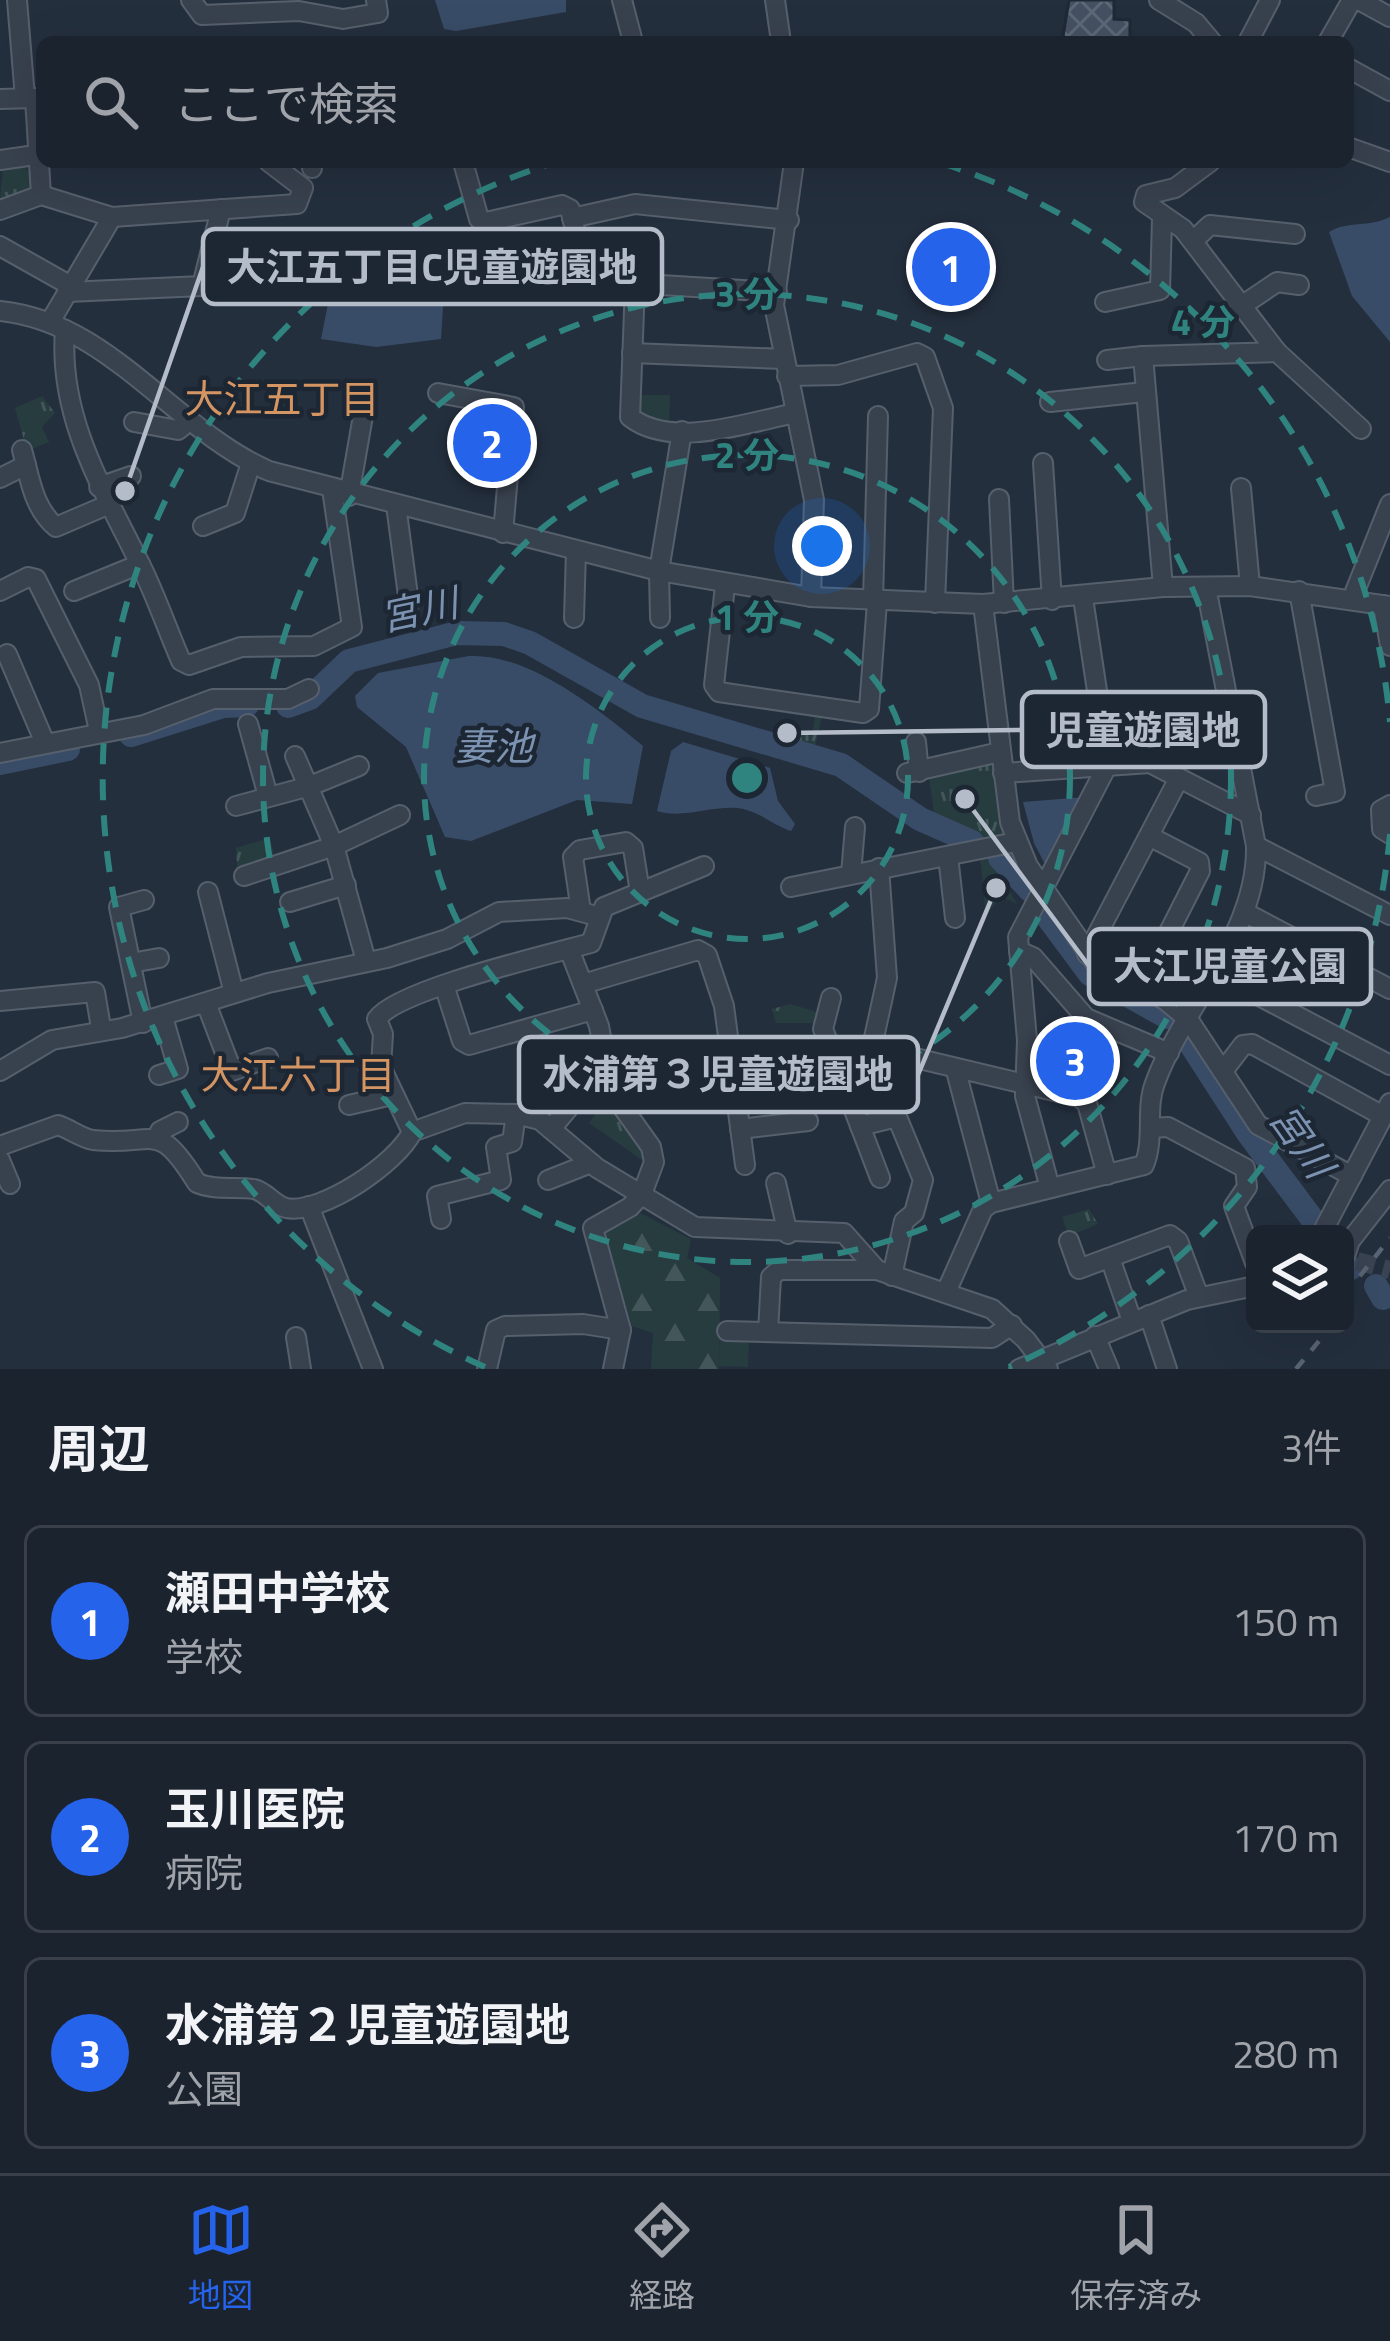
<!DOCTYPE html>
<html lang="ja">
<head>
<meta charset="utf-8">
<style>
  body { margin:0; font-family:"Titillium Web","Noto Sans JP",sans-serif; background:#242b36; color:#f1f3f6 }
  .controls { position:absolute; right:36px; bottom:36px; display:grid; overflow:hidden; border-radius:18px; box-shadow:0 12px 48px #0002 }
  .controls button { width:108px; height:108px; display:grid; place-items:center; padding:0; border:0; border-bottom:3px solid #39404a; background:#1b232e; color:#f1f3f6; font:60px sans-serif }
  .you { position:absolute; left:822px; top:546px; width:42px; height:42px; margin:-30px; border:9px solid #fff; border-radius:50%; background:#1a73e8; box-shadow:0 0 0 18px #1a73e833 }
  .badge { display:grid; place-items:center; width:78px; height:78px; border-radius:50%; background:#2563eb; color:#fff; font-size:39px; font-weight:700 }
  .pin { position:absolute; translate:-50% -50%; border:6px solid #fff; box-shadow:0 3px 12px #0006 }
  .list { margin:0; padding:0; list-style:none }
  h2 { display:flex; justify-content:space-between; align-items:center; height:156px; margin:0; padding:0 48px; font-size:51px }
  h2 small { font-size:39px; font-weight:400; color:#a0a4aa }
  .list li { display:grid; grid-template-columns:78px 1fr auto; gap:36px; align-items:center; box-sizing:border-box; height:192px; margin:0 24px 24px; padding:0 24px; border:3px solid #39404a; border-radius:18px }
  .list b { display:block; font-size:45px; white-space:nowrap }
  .list p { margin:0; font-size:39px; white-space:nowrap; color:#a0a4aa }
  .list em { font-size:39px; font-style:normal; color:#a0a4aa }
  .icon { flex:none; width:66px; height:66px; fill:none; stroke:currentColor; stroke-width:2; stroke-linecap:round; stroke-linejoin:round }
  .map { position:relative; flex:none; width:1390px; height:1369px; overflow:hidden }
  .search { position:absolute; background:#1b232e; box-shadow:0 12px 48px #0002; left:36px; right:36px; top:36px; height:132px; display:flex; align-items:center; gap:30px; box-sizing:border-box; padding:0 42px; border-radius:18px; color:#a0a4aa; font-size:45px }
  .sheet { height:804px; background:#1b232e }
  nav { display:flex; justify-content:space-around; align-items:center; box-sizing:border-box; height:168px; border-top:3px solid #39404a; background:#1b232e; font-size:33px; color:#a0a4aa }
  nav a { display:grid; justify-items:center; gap:6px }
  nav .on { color:#2563eb }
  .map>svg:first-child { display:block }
</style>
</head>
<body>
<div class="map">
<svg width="1390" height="1369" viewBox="0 0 1390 1369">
  <defs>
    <pattern id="grass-tufts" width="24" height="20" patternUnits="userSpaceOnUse" patternTransform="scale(3)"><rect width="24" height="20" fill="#263c3f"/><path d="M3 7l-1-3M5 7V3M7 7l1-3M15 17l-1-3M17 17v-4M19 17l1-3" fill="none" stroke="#435659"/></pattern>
    <pattern id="forest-firs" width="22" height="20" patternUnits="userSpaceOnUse" patternTransform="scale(3)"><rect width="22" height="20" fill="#263c3f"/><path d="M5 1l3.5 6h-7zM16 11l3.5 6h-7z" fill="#435659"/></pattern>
    <pattern id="building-cross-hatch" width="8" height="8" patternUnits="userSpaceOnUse" patternTransform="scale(3)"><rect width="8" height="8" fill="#455162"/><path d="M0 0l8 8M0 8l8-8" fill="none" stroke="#5d6877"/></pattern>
  </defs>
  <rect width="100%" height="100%" fill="#242f3e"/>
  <g fill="url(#grass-tufts)">
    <polygon points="21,163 34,178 26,192 0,202 3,167"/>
    <polygon points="638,395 670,395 669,424 658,425 637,408"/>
    <polygon points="42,396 55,413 42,427 49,442 27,451 15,408"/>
    <polygon points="816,710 823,711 814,752 778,744 780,730 812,736"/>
    <polygon points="987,760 994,764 1007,835 980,842 935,821 929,777"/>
    <polygon points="270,838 275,859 237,867 236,848"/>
    <polygon points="989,854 1006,867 1000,875 1017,904 1001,896 986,915 980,856"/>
    <polygon points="790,1004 820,1013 818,1023 776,1023 772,1009"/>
    <polygon points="1093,1028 1106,1033 1094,1063 1100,1066 1085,1092 1048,1081 1055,1034 1088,1046"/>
    <polygon points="607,1098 645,1151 645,1162 589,1123"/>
    <polygon points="1089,1209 1098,1224 1069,1236 1062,1217"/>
    <polygon points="720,1336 749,1338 748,1367 719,1366"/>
  </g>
  <polygon fill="url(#forest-firs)" points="640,1213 691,1239 687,1258 720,1278 719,1369 651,1369 653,1333 632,1326 604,1231"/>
  <g fill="#394c67">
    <polygon points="435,0 566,0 566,12 456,31 444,29"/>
    <path d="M1390,217v125l-38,-46 -23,-64c20,-12 39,-4 61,-15z"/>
    <polygon points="346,262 404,289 444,291 441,339 376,347 321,339 333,279"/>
    <path d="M469,656c60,-3 130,54 174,90l-11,58 -55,-4 -106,41 -26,-4 -39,-90 -49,-40 -2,-11 23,-23z"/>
    <path d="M683,742l87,26 8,33 17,23 -4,7c-17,-5 -33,-21 -54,-23 -28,-2 -54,11 -80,3l14,-60z"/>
    <polygon points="1086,797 1048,870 1034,843 1023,802"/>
  </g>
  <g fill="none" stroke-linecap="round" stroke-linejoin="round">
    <g stroke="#394c67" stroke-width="24">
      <polyline points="288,706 310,698 349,661 457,633 504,634 530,643 642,706 841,765 920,819 972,842"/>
      <polyline points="131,735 223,706 247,705"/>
      <polyline points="0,763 68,749"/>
      <polyline points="1000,858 1030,890"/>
      <polyline points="1047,916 1090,974 1167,1017"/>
      <polyline points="1188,1040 1248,1133 1316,1224"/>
      <polyline points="1345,1266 1351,1268"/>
      <polyline points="1376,1286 1383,1298"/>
    </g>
  </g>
  <polygon fill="url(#building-cross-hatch)" stroke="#1f2835" stroke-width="3" points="1069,0 1114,0 1114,19 1130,20 1130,42 1062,42"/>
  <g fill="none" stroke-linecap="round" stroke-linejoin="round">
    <polyline stroke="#3a4453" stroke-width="18" stroke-dasharray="18 9" stroke-linecap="butt" points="1357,1261 1390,1270"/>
    <defs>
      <g id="minor">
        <polyline points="17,0 25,98"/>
        <polyline points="191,0 202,15 299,11 343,19 378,13 376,0"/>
        <polyline points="622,0 633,42"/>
        <polyline points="775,0 781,42"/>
        <polyline points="1159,0 1196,23 1212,42"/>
        <polyline points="1359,0 1390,17"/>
        <polyline points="1248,42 1270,0"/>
        <polyline points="1328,42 1352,0"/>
        <polyline points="1348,68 1390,91"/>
        <polyline points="35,98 41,195"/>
        <polyline points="0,99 37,98"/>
        <polyline points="1348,147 1390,162"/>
        <polyline points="0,160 42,154"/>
        <polyline points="311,162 312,168"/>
        <polyline points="463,162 479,219 486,222 562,205 570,209 586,275 594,281 777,292"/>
        <polyline points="794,162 774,305 814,500 811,597"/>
        <polyline points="1210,162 1175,188 1146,195 1144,202 1183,229 1277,352 1361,429"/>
        <polyline points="0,210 41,195 112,217 297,204 303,188 269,162"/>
        <polyline points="572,218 635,204 789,220"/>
        <polyline points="1193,241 1210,225 1295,234"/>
        <polyline points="0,246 71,286"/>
        <path d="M635,284l-5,133c42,33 118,5 166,-4"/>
        <polyline points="67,292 202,286 221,209"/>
        <polyline points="1105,302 1160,290 1162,219"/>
        <polyline points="1240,307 1277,282 1299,285"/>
        <path d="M0,311c110,11 173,118 269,160l390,100 152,26 172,7 180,-17 87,-1 140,20"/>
        <polyline points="50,322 112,217"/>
        <path d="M65,330c-7,89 39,160 76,236 15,30 26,63 40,95l8,4 52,-18 73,-1 38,-19 -20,-138"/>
        <polyline points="632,353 784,359"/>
        <polyline points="1107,360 1143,356"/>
        <polyline points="787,376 838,375 917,353 925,357 943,408 935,603"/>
        <polyline points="438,393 514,407 503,533"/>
        <polyline points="1050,402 1144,392"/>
        <polyline points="134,422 178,430 190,420"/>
        <path d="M22,450c8,28 11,58 34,77l49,-21"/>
        <polyline points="1043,463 1052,600"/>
        <polyline points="0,478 26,465"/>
        <polyline points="99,487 131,476"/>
        <polyline points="1241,488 1250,586"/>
        <polyline points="349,496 364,410"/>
        <polyline points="999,499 1004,603"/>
        <polyline points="396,505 409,603"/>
        <polyline points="203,526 235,513 251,463"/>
        <polyline points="725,586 714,685 719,692 863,713 869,709 877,602"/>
        <polyline points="1163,587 1143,356 1277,352"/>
        <polyline points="0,591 28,577 36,579 89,685 99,731"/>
        <polyline points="74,591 140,564"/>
        <polyline points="1299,591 1335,792 1316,796"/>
        <polyline points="1083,598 1099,704"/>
        <polyline points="1352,599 1390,504"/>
        <polyline points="873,601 878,416"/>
        <polyline points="983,604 1010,822 1028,866 1096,964 1165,1000 1188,1019 1258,1125 1352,1176"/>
        <polyline points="1383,605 1390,646"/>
        <polyline points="574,618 576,551"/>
        <polyline points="660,618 659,571 682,431"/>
        <polyline points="7,654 45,743"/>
        <polyline points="248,724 268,796"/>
        <polyline points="916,742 919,772"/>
        <polyline points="0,753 144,725 213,699 288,699 309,689"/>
        <polyline points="295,756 334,846 366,961"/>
        <polyline points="907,773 1000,752"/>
        <polyline points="1003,773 1150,763 1251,815"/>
        <polyline points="1390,805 1381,810 1382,829 1390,834"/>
        <polyline points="236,806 310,786 359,766"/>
        <polyline points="1256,846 1390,915"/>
        <polyline points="948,856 955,918"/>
        <polyline points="851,874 855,827"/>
        <polyline points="244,876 334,846 400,815"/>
        <polyline points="791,887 1016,842"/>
        <polyline points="208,892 234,993"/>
        <polyline points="290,902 346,885"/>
        <polyline points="581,911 573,857 580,850 626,842 633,848 640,892"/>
        <polyline points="1244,912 1390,989"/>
        <polyline points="569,949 599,1026 611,1091 651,1147 654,1162 642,1194 630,1207 593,1228 621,1330 613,1369"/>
        <polyline points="1019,951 1033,957 1086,1018 1169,1053"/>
        <polyline points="1087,954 1179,778"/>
        <polyline points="131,963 159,958"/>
        <polyline points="1212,971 1390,1065"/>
        <polyline points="583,984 698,950 707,955 724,1006 745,1165"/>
        <polyline points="444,985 462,1041 469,1045 593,1010"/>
        <polyline points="1140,989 1200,871 1199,862 1149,836"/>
        <polyline points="831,998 823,1029 880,1178"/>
        <polyline points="0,1001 95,992 101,1028"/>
        <polyline points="206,1003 232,1071 268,1058"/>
        <polyline points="143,1023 119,907 144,900"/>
        <polyline points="872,1047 887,978 879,868"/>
        <polyline points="834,1058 865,1046 1079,1097 1087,1103 1107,1175"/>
        <polyline points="0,1071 52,1040 122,1028 268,983 387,958 447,939 499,912 567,908 600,917"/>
        <polyline points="956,1071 991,1203"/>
        <polyline points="1223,1071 1243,1045 1252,1044 1383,1116"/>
        <polyline points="159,1075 178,1069 163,1017"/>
        <polyline points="692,1078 733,1072"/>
        <polyline points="349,1105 392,1095"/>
        <polyline points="860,1126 897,1117 923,1180 914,1213 904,1221 892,1276"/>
        <polyline points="1150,1128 1168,1127 1245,1168 1247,1187 1234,1206 1255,1263"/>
        <polyline points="551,1129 580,1094 558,1062"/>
        <polyline points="740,1129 808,1121"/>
        <path d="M412,1132l-31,-65 2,-33 -6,-15c19,-29 174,-65 214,-76l13,-36 100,-41"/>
        <polyline points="158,1139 160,1131 178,1122"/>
        <path d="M0,1146l58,-21c12,4 23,13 35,15 63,7 63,-23 104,43 19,8 38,3 57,6 13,3 19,16 32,19 36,7 112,-46 126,-76l53,-19 51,1 24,6 57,48 98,59 149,6 33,37 115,39 34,31 22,29"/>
        <polyline points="0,1160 10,1184"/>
        <polyline points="548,1180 591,1163"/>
        <polyline points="776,1183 788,1234"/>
        <polyline points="1050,1188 1025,1096 1027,1040 1018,937 1108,764"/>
        <polyline points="309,1206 373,1369"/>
        <polyline points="441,1219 437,1196 501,1180 496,1147 512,1142 516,1114"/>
        <polyline points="1325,1227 1390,1103"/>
        <polyline points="1069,1241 1079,1269 1170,1235 1178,1241 1199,1297"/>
        <polyline points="1345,1256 1350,1241 1390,1190"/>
        <polyline points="1110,1258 1132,1321"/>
        <path d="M947,1290l36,-81 8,-6 153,-38c11,-26 1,-56 11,-82 29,-79 103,-150 101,-237l-50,-259"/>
        <polyline points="1149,1315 1167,1369"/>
        <polyline points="727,1331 992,1338 1012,1325"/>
        <polyline points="768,1332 771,1277 779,1270 877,1270"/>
        <polyline points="1095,1336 1109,1369"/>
        <polyline points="296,1337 301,1369"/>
        <polyline points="487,1369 496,1330 505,1326 583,1324 621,1330"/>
        <polyline points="1019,1369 1187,1300 1255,1286"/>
      </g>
    </defs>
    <use href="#minor" stroke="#565f6c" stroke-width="22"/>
    <use href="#minor" stroke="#38414e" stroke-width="18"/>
    <g stroke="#5a6575" stroke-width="4.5" stroke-dasharray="12 12" stroke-linecap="butt">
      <polyline points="1345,1295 1390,1238"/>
      <polyline points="1296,1369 1333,1324"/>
    </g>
  </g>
  <g fill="none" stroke="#308480" stroke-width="6" stroke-dasharray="21 15">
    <circle cx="747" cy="778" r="161"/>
    <circle cx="747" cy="778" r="323"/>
    <circle cx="747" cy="778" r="484"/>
    <path d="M1390 834A645 645 0 0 1 1009 1367M485 1367A645 645 0 0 1 553 163M941 163A645 645 0 0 1 1390 722"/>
  </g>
  <g text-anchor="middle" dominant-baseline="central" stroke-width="9" stroke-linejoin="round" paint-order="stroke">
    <g font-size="39" fill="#d59563" stroke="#1d2633">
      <text x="282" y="398">大江五丁目</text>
      <text x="298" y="1074">大江六丁目</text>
    </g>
    <g font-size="39" font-style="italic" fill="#7c92b1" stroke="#1d2633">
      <text transform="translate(419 609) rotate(-12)">宮川</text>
      <text x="494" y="745">妻池</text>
      <text transform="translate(1302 1141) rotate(55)">宮川</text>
    </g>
  </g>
  <circle cx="747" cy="778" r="18" fill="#308480" stroke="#1d2633" stroke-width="6"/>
  <g font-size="36" text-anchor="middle" font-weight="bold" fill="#308480" stroke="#1d2633" stroke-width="9" stroke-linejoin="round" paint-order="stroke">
    <text x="747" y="307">3 分</text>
    <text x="1203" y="335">4 分</text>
    <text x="747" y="468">2 分</text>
    <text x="747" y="630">1 分</text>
  </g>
  <path fill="none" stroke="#b4bcc9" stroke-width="4.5" d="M125 491L203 267M787 733L1022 730M965 799L1089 966M996 888L918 1075"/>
  <g fill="#b4bcc9" stroke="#1d2633" stroke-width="4.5">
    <circle cx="125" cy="491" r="12"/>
    <circle cx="787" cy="733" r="12"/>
    <circle cx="965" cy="799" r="12"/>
    <circle cx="996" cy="888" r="12"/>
  </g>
  <g fill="#1d2633" stroke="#b4bcc9" stroke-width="4.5">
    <rect x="203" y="229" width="459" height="75" rx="12"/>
    <rect x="1022" y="692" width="243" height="75" rx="12"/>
    <rect x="1089" y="929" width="282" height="75" rx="12"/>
    <rect x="519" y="1037" width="399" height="75" rx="12"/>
  </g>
  <g font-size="39" text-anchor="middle" font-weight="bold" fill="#b4bcc9">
    <text x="432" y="281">大江五丁目C児童遊園地</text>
    <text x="1143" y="744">児童遊園地</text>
    <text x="1230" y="980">大江児童公園</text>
    <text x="718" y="1088">水浦第３児童遊園地</text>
  </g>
</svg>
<div class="controls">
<button><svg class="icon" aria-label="layers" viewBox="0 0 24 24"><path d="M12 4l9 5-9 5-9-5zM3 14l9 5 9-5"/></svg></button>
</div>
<div class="you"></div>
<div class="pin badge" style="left:951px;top:267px">1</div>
<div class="pin badge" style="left:492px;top:443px">2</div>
<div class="pin badge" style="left:1075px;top:1061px">3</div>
<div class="search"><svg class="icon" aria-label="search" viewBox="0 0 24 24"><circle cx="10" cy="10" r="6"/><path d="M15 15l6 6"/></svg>ここで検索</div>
</div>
<section class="sheet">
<h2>周辺<small>3件</small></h2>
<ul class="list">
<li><span class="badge">1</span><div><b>瀬田中学校</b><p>学校</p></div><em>150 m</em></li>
<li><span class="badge">2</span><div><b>玉川医院</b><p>病院</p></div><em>170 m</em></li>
<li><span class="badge">3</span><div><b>水浦第２児童遊園地</b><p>公園</p></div><em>280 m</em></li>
</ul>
</section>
<nav>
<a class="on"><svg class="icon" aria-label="map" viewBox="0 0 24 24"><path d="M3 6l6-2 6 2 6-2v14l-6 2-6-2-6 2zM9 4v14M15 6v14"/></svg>地図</a>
<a><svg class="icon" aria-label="directions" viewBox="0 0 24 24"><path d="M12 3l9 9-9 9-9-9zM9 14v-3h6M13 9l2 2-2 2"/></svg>経路</a>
<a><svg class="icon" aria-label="saved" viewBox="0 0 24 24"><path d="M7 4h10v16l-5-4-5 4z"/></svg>保存済み</a>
</nav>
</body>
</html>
